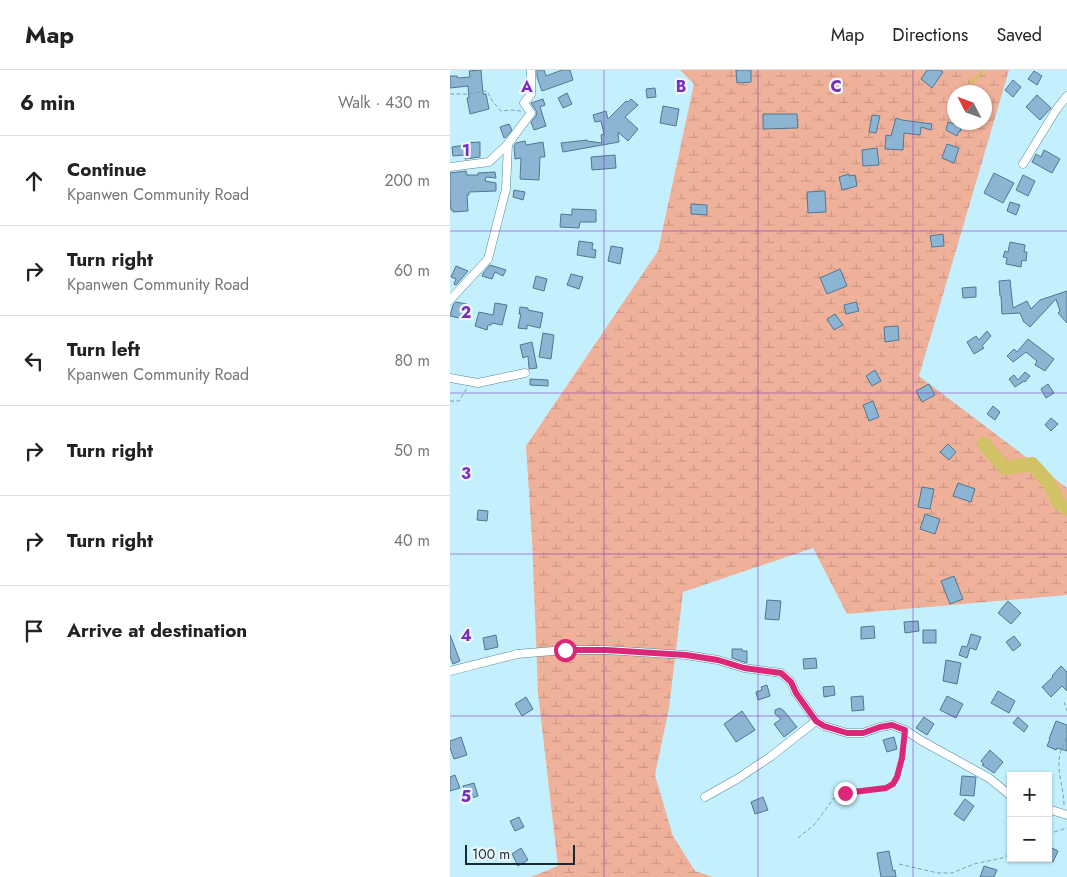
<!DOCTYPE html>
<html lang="en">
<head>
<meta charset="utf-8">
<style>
  body { margin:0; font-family:Jost,sans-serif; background:#f6f6f6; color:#222 }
  .controls { position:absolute; right:15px; bottom:15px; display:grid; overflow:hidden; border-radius:0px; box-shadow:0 1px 4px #0004 }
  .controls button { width:45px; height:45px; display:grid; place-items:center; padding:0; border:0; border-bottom:1px solid #e0e0e0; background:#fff; color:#222; font:25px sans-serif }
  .compass { position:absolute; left:497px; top:15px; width:45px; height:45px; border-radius:50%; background:#fff; box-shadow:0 1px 4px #0004; rotate:312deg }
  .scale { position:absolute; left:15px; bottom:12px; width:110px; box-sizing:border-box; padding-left:5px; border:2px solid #162c33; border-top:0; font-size:14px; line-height:18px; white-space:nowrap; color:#162c33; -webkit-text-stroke:4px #ecf7fa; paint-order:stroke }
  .stop { position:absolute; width:15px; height:15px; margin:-11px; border:4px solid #db2777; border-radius:50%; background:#fff }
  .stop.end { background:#db2777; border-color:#fff; box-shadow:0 1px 5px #0008 }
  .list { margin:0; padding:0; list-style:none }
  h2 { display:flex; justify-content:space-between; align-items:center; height:65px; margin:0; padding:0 20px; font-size:21px }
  h2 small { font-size:16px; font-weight:400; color:#767676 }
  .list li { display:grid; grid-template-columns:32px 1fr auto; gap:15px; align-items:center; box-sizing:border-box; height:90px; padding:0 20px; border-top:1px solid #e0e0e0 }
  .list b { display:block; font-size:19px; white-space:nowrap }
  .list p { margin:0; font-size:16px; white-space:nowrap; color:#767676 }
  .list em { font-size:16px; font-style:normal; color:#767676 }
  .icon { flex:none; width:28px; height:28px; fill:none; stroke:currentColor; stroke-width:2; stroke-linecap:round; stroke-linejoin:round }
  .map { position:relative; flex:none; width:617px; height:807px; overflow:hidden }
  header { display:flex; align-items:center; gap:30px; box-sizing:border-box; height:70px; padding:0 25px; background:#fff; border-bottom:1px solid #e0e0e0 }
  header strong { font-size:24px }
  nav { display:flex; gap:28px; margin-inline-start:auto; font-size:18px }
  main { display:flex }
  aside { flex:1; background:#fff }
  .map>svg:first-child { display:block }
</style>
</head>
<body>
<header>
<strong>Map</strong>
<nav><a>Map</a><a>Directions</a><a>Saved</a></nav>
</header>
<main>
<aside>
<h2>6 min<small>Walk · 430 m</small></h2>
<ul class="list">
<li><svg class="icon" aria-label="ahead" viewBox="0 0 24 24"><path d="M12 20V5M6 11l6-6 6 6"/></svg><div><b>Continue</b><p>Kpanwen Community Road</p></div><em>200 m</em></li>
<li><svg class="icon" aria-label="right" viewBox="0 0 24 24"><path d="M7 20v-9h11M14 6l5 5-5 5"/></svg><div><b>Turn right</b><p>Kpanwen Community Road</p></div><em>60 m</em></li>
<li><svg class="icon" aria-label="left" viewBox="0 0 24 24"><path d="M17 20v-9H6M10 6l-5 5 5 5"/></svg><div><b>Turn left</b><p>Kpanwen Community Road</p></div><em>80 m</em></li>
<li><svg class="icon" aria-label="right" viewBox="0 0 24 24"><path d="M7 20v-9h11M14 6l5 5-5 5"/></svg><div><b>Turn right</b></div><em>50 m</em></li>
<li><svg class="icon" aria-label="right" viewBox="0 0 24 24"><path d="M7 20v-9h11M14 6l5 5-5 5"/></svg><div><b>Turn right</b></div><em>40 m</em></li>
<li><svg class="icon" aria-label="arrive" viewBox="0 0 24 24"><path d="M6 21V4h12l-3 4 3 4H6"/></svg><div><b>Arrive at destination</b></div></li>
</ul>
</aside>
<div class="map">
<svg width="617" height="807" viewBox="0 0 617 807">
  <defs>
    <pattern id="wetland-marsh" width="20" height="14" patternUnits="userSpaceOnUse" patternTransform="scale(1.25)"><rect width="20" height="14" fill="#f0b19b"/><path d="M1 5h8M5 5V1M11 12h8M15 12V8" fill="none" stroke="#cd9886"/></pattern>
  </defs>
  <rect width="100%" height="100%" fill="#c4f0fe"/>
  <path fill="url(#wetland-marsh)" fill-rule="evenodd" d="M230,0h329l-90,306 148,112v107l-220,19 -34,-66 -130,44 -14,116 -14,67 18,61 22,35 18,6h-182l27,-11 -20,-173 -6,-154 -6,-93 132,-195 36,-167zM504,22h30v30h-30z"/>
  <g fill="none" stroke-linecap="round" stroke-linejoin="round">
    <polyline stroke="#d1c265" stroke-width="2.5" points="520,14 534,0"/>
    <polyline stroke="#d1c265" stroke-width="14" points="534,374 555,398 582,394 599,413 609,433 617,439"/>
  </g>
  <g fill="#8cb5d3" stroke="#4f7792">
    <polygon points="31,0 33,24 36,24 39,39 20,44 17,28 19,28 18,16 0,18 0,6 7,6 8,8 20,7 19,1"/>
    <polygon points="87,0 94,0 96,6 112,0 120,0 123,10 92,21 87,7"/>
    <polygon points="286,0 301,0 301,12 287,13"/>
    <polygon points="477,0 490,0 493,2 482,18 471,9"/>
    <polygon points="584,1 592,6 587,15 578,9"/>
    <polygon points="563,10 571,17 563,27 555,20"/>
    <polygon points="205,18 206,27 197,28 196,19"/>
    <polygon points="117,23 122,34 113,38 108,28"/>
    <polygon points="587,25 601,38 590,50 576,37"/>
    <polygon points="93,29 95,35 90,37 96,56 84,60 81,52 86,46 87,42 81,33"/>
    <polygon points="181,29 188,35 175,47 188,59 178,71 168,62 169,72 113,82 111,73 137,70 137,71 152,73 151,65 154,64 151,51 145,52 143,45 156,41 158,49 176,31 178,32"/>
    <polygon points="213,36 229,39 226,56 210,53"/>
    <polygon points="313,44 347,44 348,58 313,59"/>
    <polygon points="422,45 430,46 426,63 419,62"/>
    <polygon points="446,48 452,50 482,54 481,60 471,57 470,65 454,63 453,80 435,79 436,65 441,66"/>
    <polygon points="498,52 512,56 510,62 509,61 507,66 496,60"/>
    <polygon points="59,54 62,60 56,67 54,68 50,57"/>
    <polygon points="75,71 76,75 93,72 95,87 90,87 89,110 70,109 71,88 65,89 64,76 66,73"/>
    <polygon points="30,72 30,87 15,89 15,85 3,86 2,77 15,75 15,73"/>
    <polygon points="497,74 509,78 504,93 492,88"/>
    <polygon points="427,78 429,95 413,96 412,80"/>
    <polygon points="594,80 610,89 602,103 582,92 586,84 591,87"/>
    <polygon points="165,85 166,98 142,100 141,87"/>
    <polygon points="16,101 17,105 28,105 28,103 45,102 46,108 36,107 35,111 46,113 46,121 19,122 19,125 17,125 18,141 3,142 3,140 1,140 0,127 0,103"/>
    <polygon points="544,103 564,113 553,133 534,123"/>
    <polygon points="399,104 399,106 405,105 407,116 392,120 389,107"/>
    <polygon points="573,105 585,111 578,126 566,120"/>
    <polygon points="64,120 75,122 73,130 63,127"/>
    <polygon points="375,121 376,142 358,143 357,122"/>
    <polygon points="560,132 570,135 566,145 557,141"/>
    <polygon points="241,134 257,135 257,145 241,144"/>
    <polygon points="122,139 146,140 146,152 130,152 129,158 110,157 111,144 122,145"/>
    <polygon points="493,164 494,176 482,177 480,166"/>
    <polygon points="129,171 143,173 142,179 146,180 145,188 127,185"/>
    <polygon points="560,172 575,175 574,182 577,182 576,191 572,190 571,197 556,194 557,188 553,187 555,181 558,182"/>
    <polygon points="161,176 173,178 170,194 158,191"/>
    <polygon points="40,195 56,200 53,206 45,202 42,209 32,206 34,202"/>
    <polygon points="6,196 18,201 6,215 4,214 6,209 1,207"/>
    <polygon points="390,199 397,216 377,224 370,208"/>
    <polygon points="121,204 133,207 129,219 117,215"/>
    <polygon points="86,206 97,209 94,221 83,218"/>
    <polygon points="560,210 563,238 577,231 581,239 590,230 617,221 617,253 608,243 610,241 606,229 580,257 573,251 573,250 570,243 552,244 551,226 550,226 549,211"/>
    <polygon points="526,217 526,227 513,228 512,218"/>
    <polygon points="6,232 17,234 13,249 0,246 3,235"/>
    <polygon points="406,232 409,241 396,244 394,235"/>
    <polygon points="45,233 57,235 52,255 42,253 41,255 38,255 37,260 25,256 29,242 43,245"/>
    <polygon points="70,237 78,238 78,240 93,243 90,258 77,255 77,259 68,258 71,244 69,244"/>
    <polygon points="385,244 393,255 384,260 377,249"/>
    <polygon points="448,256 449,270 435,272 434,257"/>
    <polygon points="537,261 541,266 532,276 534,278 524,284 517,272 526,266 529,270"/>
    <polygon points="93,263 104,265 101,289 89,287"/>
    <polygon points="578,269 604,289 595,301 585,295 587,291 576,282 563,292 557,286 564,279 567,282"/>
    <polygon points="82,272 87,298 79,299 78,286 73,288 70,275"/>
    <polygon points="425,300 431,311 422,316 416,306"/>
    <polygon points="575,302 580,306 575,312 574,311 565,317 559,309 564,305 568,310"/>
    <polygon points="80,309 98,310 98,316 80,315"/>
    <polygon points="479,314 485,325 472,332 466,321"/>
    <polygon points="598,314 604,323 596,328 591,319"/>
    <polygon points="423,331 429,347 419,351 413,335"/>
    <polygon points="543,336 550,342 545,350 537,344"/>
    <polygon points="601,348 608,354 601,361 595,355"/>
    <polygon points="498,374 506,382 499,390 490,382"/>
    <polygon points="508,413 525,419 521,432 503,426"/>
    <polygon points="472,417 484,419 480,439 468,437"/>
    <polygon points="28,440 38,441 37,451 27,450"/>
    <polygon points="475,444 490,449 485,464 470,459"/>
    <polygon points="504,506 513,529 500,534 491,511"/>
    <polygon points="317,530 331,531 329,550 315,549"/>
    <polygon points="558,531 571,543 561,554 548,543"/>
    <polygon points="468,551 469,561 455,563 454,552"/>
    <polygon points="424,556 425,568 411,569 411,557"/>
    <rect x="473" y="560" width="13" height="13"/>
    <polygon points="521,564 531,567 526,580 520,578 517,588 509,585 512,576 517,577"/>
    <polygon points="0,565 10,591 3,594 0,586"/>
    <polygon points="46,565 48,577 35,580 33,568"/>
    <polygon points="564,566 571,575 563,581 556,572"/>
    <polygon points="282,579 292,579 292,581 297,581 297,593 282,588"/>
    <polygon points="366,588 367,598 354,599 353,589"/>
    <polygon points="496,590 511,593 507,614 493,611"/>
    <polygon points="611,596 617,602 617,621 612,616 601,627 592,617 603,607 602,606"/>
    <polygon points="317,615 320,626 308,630 306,622 312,620 311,617"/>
    <polygon points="384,616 385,625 374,627 373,617"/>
    <polygon points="548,621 565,631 559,643 541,633"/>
    <polygon points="413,626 414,640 402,641 401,627"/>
    <polygon points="497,626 513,634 506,648 490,640"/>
    <polygon points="76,627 83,639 72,646 65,634"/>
    <polygon points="330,638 334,641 347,657 334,667 324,654 331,649 325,644 325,640"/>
    <polygon points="292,641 305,660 286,672 274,654"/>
    <polygon points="474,647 484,654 477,665 466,658"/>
    <polygon points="568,647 578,656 574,662 563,653"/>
    <polygon points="606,651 617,655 617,681 607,678 606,680 597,676 600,669 599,669"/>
    <polygon points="11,667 17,685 4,689 0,678 0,671"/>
    <polygon points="444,667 447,679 437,682 433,670"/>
    <polygon points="540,680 553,692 544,703 532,695 534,694 531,691"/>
    <polygon points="5,705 10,718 0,721 0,707"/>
    <polygon points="512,706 526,707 524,726 510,725"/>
    <polygon points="24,713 28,726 18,729 13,716"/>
    <polygon points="313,727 318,740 305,744 301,732"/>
    <polygon points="515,729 524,736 514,751 504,744"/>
    <polygon points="69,747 74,757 65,761 60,751"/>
    <polygon points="598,776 608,781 603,792 598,790"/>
    <polygon points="71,778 78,790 68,796 62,784"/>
    <polygon points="439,781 443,801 445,800 446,807 431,807 427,783"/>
    <polygon points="534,796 547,800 544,807 530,807"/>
  </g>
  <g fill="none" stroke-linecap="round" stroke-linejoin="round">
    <defs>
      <g id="minor">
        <polyline points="573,94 606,40 617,26"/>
        <polyline points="0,97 39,92 58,74"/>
        <polyline points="0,230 38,189 56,119 58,74 81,43 74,33 81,24 81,0"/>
        <polyline points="0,308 28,313 75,303"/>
        <polyline points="0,601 67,584 115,580 156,580 236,585 268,590 294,598 331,603 341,612 346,623 366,651 374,656 397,663 413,663 430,657 442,655 455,660 472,671 539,708 561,726"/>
        <polyline points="255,727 287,709 320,687 366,651"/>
        <polyline points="598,739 617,745"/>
      </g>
    </defs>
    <use href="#minor" stroke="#538899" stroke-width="9"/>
    <g stroke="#7c9faa" stroke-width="1" stroke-dasharray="4 2.5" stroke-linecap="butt">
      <polyline points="0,24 17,24 37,21 43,32 51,41 62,40 71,41"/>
      <polyline points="0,331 9,331 17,318"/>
      <polyline points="614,632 617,641"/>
      <path d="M614,735c0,-15 -6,-29 -5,-44 0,-9 6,-19 8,-28"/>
      <polyline points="598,764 617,758"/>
      <polyline points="348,768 364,755 384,728 395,723 436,718 443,714 447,707 452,688 454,668"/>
      <polyline points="449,794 488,803 502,803 524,794 552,788 561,784"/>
    </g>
    <use href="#minor" stroke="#fff" stroke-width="8"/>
  </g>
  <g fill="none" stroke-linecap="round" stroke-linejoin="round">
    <polyline stroke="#db2777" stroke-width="6" points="115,580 156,580 236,585 268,590 294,598 331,603 341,612 346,623 366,651 374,656 397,663 413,663 430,657 442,655 455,660 452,688 447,707 443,714 436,718 395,723"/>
  </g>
  <path fill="none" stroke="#7b2cbf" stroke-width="1" stroke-opacity="0.55" d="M154,0v807M308,0v807M463,0v807M0,161h617M0,323h617M0,484h617M0,646h617"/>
  <g font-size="16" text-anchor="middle" font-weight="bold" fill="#7b2cbf" stroke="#ecf7fa" stroke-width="4.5" stroke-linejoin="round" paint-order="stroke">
    <text x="77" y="22">A</text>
    <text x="231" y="22">B</text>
    <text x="386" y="22">C</text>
    <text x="16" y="86">1</text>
    <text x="16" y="248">2</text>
    <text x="16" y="409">3</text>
    <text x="16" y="571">4</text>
    <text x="16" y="732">5</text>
  </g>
</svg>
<div class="controls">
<button>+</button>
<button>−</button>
</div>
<svg class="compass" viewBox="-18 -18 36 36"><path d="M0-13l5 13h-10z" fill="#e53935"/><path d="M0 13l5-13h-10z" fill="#767676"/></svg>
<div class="scale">100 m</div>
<div class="stop" style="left:115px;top:580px"></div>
<div class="stop end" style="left:395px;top:723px"></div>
</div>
</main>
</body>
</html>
